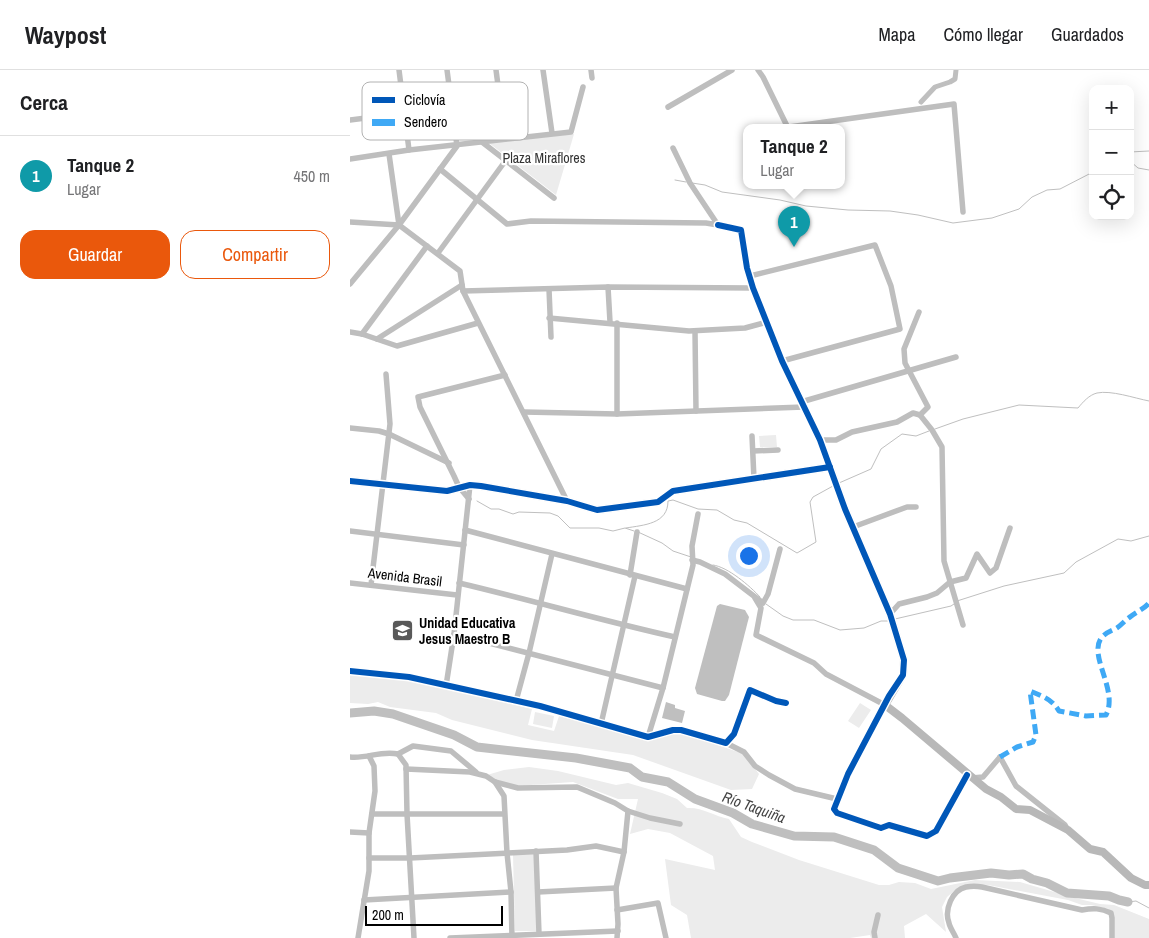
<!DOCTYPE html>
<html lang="es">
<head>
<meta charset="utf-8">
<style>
  body { margin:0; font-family:"Archivo Narrow",sans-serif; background:#f6f6f6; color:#202124 }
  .controls { position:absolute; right:15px; top:15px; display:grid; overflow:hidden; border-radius:10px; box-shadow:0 5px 20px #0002 }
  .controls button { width:45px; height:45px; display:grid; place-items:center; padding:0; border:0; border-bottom:1px solid #e0e0e0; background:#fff; color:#202124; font:25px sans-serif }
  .scale { position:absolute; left:15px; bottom:12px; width:138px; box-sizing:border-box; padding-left:5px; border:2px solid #000; border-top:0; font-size:14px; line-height:18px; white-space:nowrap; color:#000; -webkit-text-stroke:4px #fff; paint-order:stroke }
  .you { position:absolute; left:398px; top:485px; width:18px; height:18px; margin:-12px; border:4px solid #fff; border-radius:50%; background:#1a73e8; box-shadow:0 0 0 8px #1a73e833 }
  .badge { display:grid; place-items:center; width:32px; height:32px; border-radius:50%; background:#ea580c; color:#fff; font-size:16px; font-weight:700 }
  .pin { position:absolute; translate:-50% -41px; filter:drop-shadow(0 1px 2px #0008) }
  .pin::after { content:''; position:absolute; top:26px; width:18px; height:15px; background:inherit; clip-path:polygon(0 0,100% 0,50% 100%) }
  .popup { position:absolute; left:393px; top:54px; width:102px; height:65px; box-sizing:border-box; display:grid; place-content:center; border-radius:10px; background:#fff; filter:drop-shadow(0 1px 4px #0005); font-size:16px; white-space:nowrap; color:#757577 }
  .popup b { font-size:19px; color:#202124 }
  .popup::after { content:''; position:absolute; left:50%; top:100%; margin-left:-10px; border:10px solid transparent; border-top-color:#fff }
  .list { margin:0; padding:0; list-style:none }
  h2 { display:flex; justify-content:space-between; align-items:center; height:65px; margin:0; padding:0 20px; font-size:21px }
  h2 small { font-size:16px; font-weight:400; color:#757577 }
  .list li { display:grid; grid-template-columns:32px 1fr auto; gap:15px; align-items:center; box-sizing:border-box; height:80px; padding:0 20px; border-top:1px solid #e0e0e0 }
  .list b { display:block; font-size:19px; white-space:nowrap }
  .list p { margin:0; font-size:16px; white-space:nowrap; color:#757577 }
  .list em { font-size:16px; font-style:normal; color:#757577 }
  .actions { display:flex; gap:10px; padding:15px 20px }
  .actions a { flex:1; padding:11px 0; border:1px solid #ea580c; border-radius:15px; text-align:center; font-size:18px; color:#ea580c }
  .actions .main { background:#ea580c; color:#fff }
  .icon { flex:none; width:28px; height:28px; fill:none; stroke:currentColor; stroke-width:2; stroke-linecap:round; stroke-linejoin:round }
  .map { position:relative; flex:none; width:799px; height:868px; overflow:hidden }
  header { display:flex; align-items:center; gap:30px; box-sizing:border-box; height:70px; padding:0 25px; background:#fff; border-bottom:1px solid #e0e0e0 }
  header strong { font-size:24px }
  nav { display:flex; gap:28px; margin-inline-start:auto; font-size:18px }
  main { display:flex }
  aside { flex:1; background:#fff }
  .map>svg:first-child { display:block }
</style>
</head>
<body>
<header>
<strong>Waypost</strong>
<nav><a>Mapa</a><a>Cómo llegar</a><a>Guardados</a></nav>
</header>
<main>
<aside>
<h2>Cerca<small></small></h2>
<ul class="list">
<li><span class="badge" style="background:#0f9aa8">1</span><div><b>Tanque 2</b><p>Lugar</p></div><em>450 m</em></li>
</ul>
<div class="actions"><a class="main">Guardar</a><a>Compartir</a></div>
</aside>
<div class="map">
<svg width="799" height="868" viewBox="0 0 799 868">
  <rect width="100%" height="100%" fill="#fff"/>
  <g fill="#ececec">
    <polygon points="224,64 206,125 139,73"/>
    <polygon points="426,365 427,377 410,377 409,366"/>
    <polygon points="0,604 66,611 182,639 178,655 204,661 209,646 295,669 318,663 335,664 394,684 409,704 402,719 381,720 283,685 182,670 102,650 86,643 40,637 28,632 18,634 0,633"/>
    <polygon points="510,633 521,640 509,658 498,651"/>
    <polygon points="185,642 204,646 202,658 183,654"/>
    <path d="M179,697l29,4 58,14 12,-2 34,10 15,6 10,9c15,-1 27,8 42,11l12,18 11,5 47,18 80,25h10l10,-3 16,1 16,6 44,-9 45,2 55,16 25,6 14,1 35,14v19h-35l-5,-29 -18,-4h-9l-14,-5 -80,-15 -21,-1 -13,7 -7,6 -5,10 4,25 -20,-18 -22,12 1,12h-34l-1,-3 -20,3h-159l-4,-23 -16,-10 -6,-46 50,11 -2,-14 -43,-23 -22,-4 -18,5 8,-35h-20l-45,-17 -57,4 -22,-6 -7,-5 17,-5z"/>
    <polygon points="184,784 187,861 165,861 163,785"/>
  </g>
  <g fill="#bfbfbf">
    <polygon points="370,534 395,540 399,547 379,625 375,631 372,631 347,624 345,618 367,536"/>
    <polygon points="316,632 325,635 325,638 335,641 332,653 312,648"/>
  </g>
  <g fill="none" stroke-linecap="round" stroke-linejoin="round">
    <g stroke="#bfbfbf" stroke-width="1">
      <polyline points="780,82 799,81"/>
      <polyline points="780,91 788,98 799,100"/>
      <polyline points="325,110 336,112"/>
      <polyline points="342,113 355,115 372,122 430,130 456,136 498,140 540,141 568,145 603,153 642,148 669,139 682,127 697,120 710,119 743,102"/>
      <path d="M585,359l28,-10 56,-14 59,3c5,-6 11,-13 19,-15 14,-3 37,5 52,8"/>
      <polyline points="489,413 521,399 531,379 552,364 566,366 579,361"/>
      <polyline points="127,431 141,439 149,439 163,444 169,442 200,443 208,446 220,458 249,458 263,461 275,458 284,461"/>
      <path d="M276,458c18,-3 42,-4 42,-27l5,-1 25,9 19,1 17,10 13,3 50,30 19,-11 -6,-40 3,-5 20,-11"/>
      <polyline points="288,462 312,473 323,481 341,487"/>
      <path d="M363,495c15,2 37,21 47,32"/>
      <polyline points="607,531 654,516 714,503 726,492 768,469 781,471 799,466"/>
      <polyline points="416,534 433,546 443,550 464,550 490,560 514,558 531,551 539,551"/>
      <polyline points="545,549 601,536 604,534"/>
      <polyline points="778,832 786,831 799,838"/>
    </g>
    <polyline stroke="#bfbfbf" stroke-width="5" points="571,32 585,17 600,12 605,9 606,0"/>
    <polyline stroke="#bfbfbf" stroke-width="9" points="0,643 24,641 43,644 104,665 127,677 226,688 280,698 292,707 318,712 345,729 383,743 402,754 444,766 484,767 524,780 548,798 588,811 600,808 641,803 659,805 673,804 682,809 697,813 717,823 759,826 769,830 778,832"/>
    <g stroke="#bebebe" stroke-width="5.5">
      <polyline points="49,0 59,80"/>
      <polyline points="146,0 155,69"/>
      <polyline points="193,0 202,63"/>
      <polyline points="241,0 242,8"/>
      <polyline points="408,0 413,7 438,58"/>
      <polyline points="318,37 382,0"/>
      <polyline points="0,50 150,31"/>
      <polyline points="432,58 604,34 613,142"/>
      <polyline points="132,72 204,128"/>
      <polyline points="39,84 49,155 110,201 113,221 217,431"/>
      <polyline points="0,89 59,80 221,62 233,17"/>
      <polyline points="90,99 157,154 181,151 356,153 368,155 340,113 323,78"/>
      <polyline points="0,152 49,155"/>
      <polyline points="368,155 391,160 397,198 403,218 432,291 470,370 480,397"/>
      <polyline points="88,183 156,90"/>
      <polyline points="400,206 525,175 541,216 550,259 432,291"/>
      <polyline points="0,214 49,155 107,76 97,0"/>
      <polyline points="258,217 260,252"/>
      <polyline points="199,219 201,267"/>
      <polyline points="113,221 258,217 403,218"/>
      <polyline points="569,242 554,279 555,293 578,337 570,345 582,360 592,377 594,491 613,555"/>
      <polyline points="199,248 339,261 395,258 417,252"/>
      <polyline points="267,253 267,344"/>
      <polyline points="345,261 346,341"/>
      <polyline points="0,262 12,264 47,276 128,253"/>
      <polyline points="12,264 77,176"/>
      <polyline points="27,269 112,215"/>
      <polyline points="451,332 606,287"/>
      <polyline points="174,342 267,344 454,337"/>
      <polyline points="0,358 29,361 39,364 99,393"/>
      <polyline points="402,366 404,409"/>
      <polyline points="470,370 486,370 502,362 547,352 563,343 570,345"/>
      <polyline points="403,381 428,380"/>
      <polyline points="119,429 109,417 104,406 70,337 68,327 155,305"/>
      <polyline points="503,457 557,437 566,437"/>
      <polyline points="115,460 337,519"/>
      <polyline points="0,461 114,475"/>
      <polyline points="342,490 350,492 375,504 413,533 418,524 430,479"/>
      <polyline points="280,505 287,462"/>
      <polyline points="0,513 107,525"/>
      <path d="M109,513c72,17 144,38 216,54"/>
      <polyline points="21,515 40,354 36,304"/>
      <polyline points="405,528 411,538 406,565 464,593 476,604 535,635 492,715 484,739 487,743 531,758 539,755 577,766 586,761 617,705"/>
      <polyline points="540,544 549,534 577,527 587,523 600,512 616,508 627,484 640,503 646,498 660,458"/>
      <polyline points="104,564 313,618"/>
      <polyline points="0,601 59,607 190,636 298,667 323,660 331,660 376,673 384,664 400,620 426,631 436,633"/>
      <polyline points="96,616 104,564 120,415"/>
      <polyline points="166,631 179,583 202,484"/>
      <polyline points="251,654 285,506"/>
      <polyline points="298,667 313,618 343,495 342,476 348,444"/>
      <polyline points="376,673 394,682 405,696 419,705 445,719 487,729"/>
      <polyline points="48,684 63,676 101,681 126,702"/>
      <path d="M0,687c17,2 31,-7 48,-3l8,11 1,49 7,124"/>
      <polyline points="650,687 666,716 715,755 717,759"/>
      <polyline points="56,699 120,702 136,706 145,712 168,718 227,717 265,733 278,741 300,748 330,754"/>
      <polyline points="622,708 633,707 650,687"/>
      <polyline points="145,712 154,726 157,783 161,822 162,868"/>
      <polyline points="22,744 154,744"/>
      <polyline points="0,762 19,763"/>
      <polyline points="186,781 189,864"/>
      <polyline points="19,788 60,788 217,780 246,776 274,782"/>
      <polyline points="188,822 266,818"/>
      <polyline points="14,830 161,822"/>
      <polyline points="267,840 308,833 316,868"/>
      <polyline points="8,868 19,801 19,763 25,721 24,696 19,686"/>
      <polyline points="100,868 268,861"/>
      <polyline points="267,868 268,854 266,818 274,782 278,741"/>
      <polyline points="525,868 524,862 528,845"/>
      <path d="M606,868c-2,-5 -6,-10 -7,-15 -5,-13 3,-33 17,-36 5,-1 11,-1 16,0l100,23c11,-2 19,-2 29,3l1,5v20"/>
    </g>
    <polyline stroke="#b8b8b8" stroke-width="8" points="0,411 97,421 120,415 131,416 217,431 247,440 308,432 323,421 480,397 495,439 540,544 554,590 553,605 535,635 552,648 636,719 651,727 666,739 680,740 718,760 740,779 753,782 781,808 795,815 799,815"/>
    <path stroke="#3fa9f5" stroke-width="5" stroke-dasharray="10 5" stroke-linecap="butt" d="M650,687l17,-10 16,-5 3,-7 -6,-44c12,5 22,8 29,20l27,5 20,-1c13,-25 -19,-60 -4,-78 4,-4 8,-6 13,-8 6,-3 10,-9 15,-12 6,-5 14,-8 19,-14"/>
    <defs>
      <g id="cycleway">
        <polyline points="368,155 391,160 397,198 403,218 432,291 470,370 495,439 540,544 554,590 553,605 539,626 498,704 484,739 487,743 531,758 539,755 577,766 586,761 617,705"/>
        <polyline points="0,411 97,421 120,415 131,416 217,431 247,440 308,432 323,421 480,397"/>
        <polyline points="0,601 59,607 190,636 298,667 323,660 331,660 376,673 384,664 400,620 426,631 436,633"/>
      </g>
    </defs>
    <use href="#cycleway" stroke="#fff" stroke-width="9"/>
    <use href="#cycleway" stroke="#0057b8" stroke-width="6"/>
  </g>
  <defs>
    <symbol id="school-square" viewBox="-11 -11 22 22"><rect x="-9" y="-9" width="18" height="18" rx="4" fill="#595959" stroke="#fff"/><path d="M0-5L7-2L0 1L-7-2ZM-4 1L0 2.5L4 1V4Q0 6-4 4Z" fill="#fff"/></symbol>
  </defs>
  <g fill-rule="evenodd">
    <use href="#school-square" x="40" y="548" width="25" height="25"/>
  </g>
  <g text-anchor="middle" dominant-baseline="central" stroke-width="4.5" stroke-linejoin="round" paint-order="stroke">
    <g font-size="14" fill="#333" stroke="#fff">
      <text x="194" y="88">Plaza Miraflores</text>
    </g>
    <g font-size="14" fill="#000" stroke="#fff">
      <text transform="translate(55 507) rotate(7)">Avenida Brasil</text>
    </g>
    <g font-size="14" font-weight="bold" fill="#000" stroke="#fff" text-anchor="start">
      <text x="69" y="553">Unidad Educativa<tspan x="69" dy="16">Jesus Maestro B</tspan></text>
    </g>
    <g font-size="15" font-style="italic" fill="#444" stroke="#fff">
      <text transform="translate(404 737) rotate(20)">Río Taquiña</text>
    </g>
  </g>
  <rect x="12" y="12" width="166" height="58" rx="8" fill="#fff" stroke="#b2b2b2" stroke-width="1"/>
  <rect x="22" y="27" width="23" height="6" fill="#0057b8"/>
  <rect x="22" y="49" width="23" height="7" fill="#3fa9f5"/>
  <g font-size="14" fill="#000">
    <text x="54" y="35">Ciclovía</text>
    <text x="54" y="57">Sendero</text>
  </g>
</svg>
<div class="controls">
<button>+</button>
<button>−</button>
<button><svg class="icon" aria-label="locate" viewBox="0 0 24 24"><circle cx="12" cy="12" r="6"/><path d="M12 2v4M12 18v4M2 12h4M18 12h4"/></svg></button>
</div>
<div class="scale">200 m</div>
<div class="you"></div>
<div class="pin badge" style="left:444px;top:177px;background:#0f9aa8">1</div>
<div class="popup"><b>Tanque 2</b>Lugar</div>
</div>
</main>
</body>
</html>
